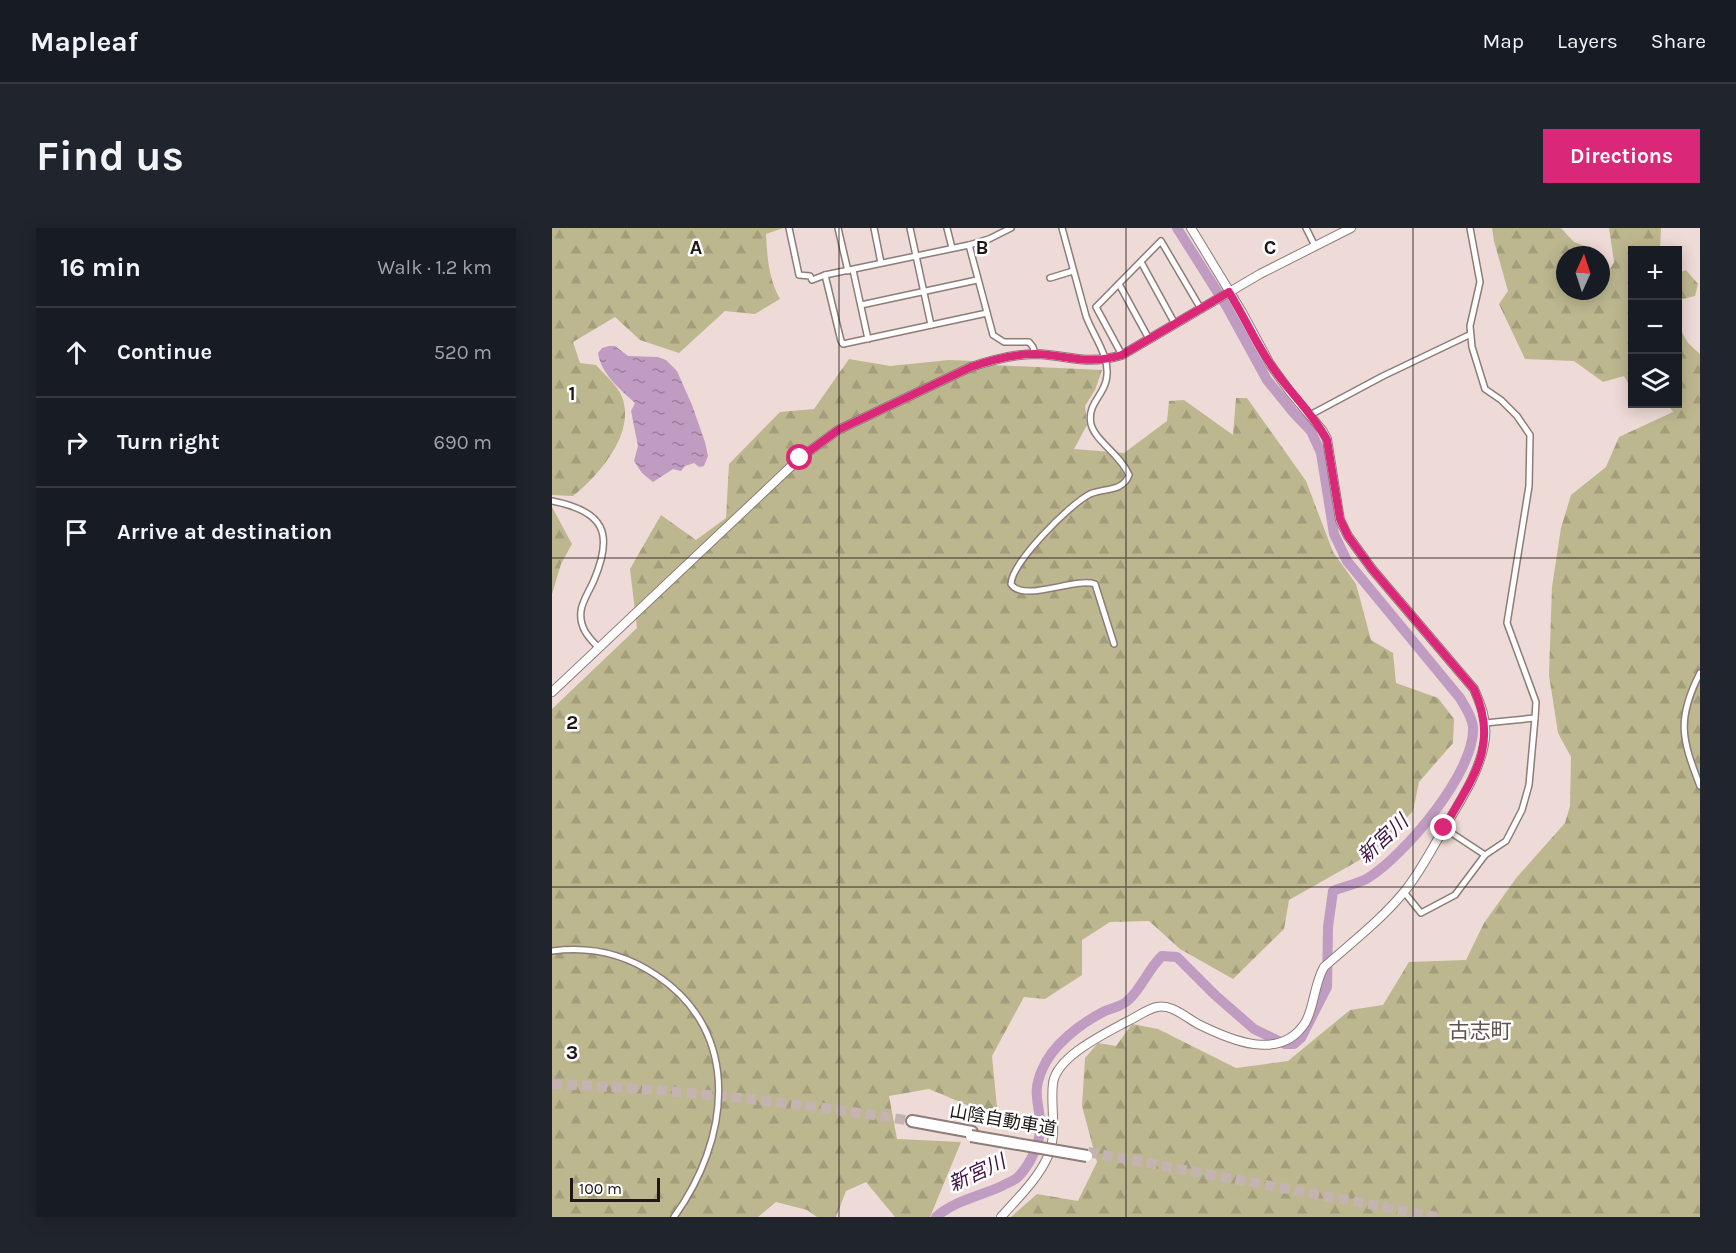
<!DOCTYPE html>
<html lang="en">
<head>
<meta charset="utf-8">
<style>
  body { margin:0; font-family:Karla,"Noto Sans JP",sans-serif; background:#20242c; color:#f1f3f6 }
  .controls { position:absolute; right:18px; top:18px; display:grid; overflow:hidden; border-radius:0px; box-shadow:0 3px 15px #0003 }
  .controls button { width:54px; height:54px; display:grid; place-items:center; padding:0; border:0; border-bottom:2px solid #363941; background:#171b24; color:#f1f3f6; font:30px sans-serif }
  .compass { position:absolute; left:1004px; top:18px; width:54px; height:54px; border-radius:50%; background:#171b24; box-shadow:0 3px 15px #0003; rotate:3deg }
  .scale { position:absolute; left:18px; bottom:15px; width:90px; box-sizing:border-box; padding-left:6px; border:3px solid #1e1716; border-top:0; font-size:16px; line-height:21px; white-space:nowrap; color:#1e1716; -webkit-text-stroke:4px #fff; paint-order:stroke }
  .stop { position:absolute; width:18px; height:18px; margin:-14px; border:4px solid #db2777; border-radius:50%; background:#fff }
  .stop.end { background:#db2777; border-color:#fff; box-shadow:0 2px 6px #0008 }
  .list { margin:0; padding:0; list-style:none }
  h2 { display:flex; justify-content:space-between; align-items:center; height:78px; margin:0; padding:0 24px; font-size:26px }
  h2 small { font-size:20px; font-weight:400; color:#9ea1a6 }
  .list li { display:grid; grid-template-columns:39px 1fr auto; gap:18px; align-items:center; box-sizing:border-box; height:90px; padding:0 24px; border-top:2px solid #363941 }
  .list b { display:block; font-size:22px; white-space:nowrap }
  .list em { font-size:20px; font-style:normal; color:#9ea1a6 }
  .icon { flex:none; width:33px; height:33px; fill:none; stroke:currentColor; stroke-width:2; stroke-linecap:round; stroke-linejoin:round }
  .map { position:relative; flex:none; width:1148px; height:989px; overflow:hidden; border-radius:0px }
  header { display:flex; align-items:center; gap:36px; box-sizing:border-box; height:84px; padding:0 30px; background:#171b24; border-bottom:2px solid #363941 }
  header strong { font-size:28px }
  nav { display:flex; gap:33px; margin-inline-start:auto; font-size:21px }
  .intro { display:flex; align-items:center; justify-content:space-between; box-sizing:border-box; height:144px; padding:0 36px }
  h1 { margin:0; font-size:42px }
  .button { padding:15px 27px; border-radius:0px; background:#db2777; color:#fff; font-size:21px; font-weight:700 }
  main { display:flex; gap:36px; padding:0 36px }
  aside { flex:1; background:#171b24; border-radius:0px; box-shadow:0 3px 15px #0003 }
  .map>svg:first-child { display:block }
</style>
</head>
<body>
<header>
<strong>Mapleaf</strong>
<nav><a>Map</a><a>Layers</a><a>Share</a></nav>
</header>
<div class="intro"><h1>Find us</h1><a class="button">Directions</a></div>
<main>
<aside>
<h2>16 min<small>Walk · 1.2 km</small></h2>
<ul class="list">
<li><svg class="icon" aria-label="ahead" viewBox="0 0 24 24"><path d="M12 20V5M6 11l6-6 6 6"/></svg><div><b>Continue</b></div><em>520 m</em></li>
<li><svg class="icon" aria-label="right" viewBox="0 0 24 24"><path d="M7 20v-9h11M14 6l5 5-5 5"/></svg><div><b>Turn right</b></div><em>690 m</em></li>
<li><svg class="icon" aria-label="arrive" viewBox="0 0 24 24"><path d="M6 21V4h12l-3 4 3 4H6"/></svg><div><b>Arrive at destination</b></div></li>
</ul>
</aside>
<div class="map">
<svg width="1148" height="989" viewBox="0 0 1148 989">
  <defs>
    <pattern id="forest-firs" width="22" height="20" patternUnits="userSpaceOnUse" patternTransform="scale(1.5)"><rect width="22" height="20" fill="#bdb790"/><path d="M5 1l3.5 6h-7zM16 11l3.5 6h-7z" fill="#a29d7b"/></pattern>
    <pattern id="water-ripples" width="26" height="14" patternUnits="userSpaceOnUse" patternTransform="scale(1.5)"><rect width="26" height="14" fill="#c19cc2"/><path d="M2 4q2-2 4 0t4 0M15 11q2-2 4 0t4 0" fill="none" stroke="#9c7e9d"/></pattern>
  </defs>
  <rect width="100%" height="100%" fill="#eedad6"/>
  <g fill="url(#forest-firs)">
    <path d="M0,0h231l-17,6c1,23 3,46 14,65l-25,15 -30,-3 -46,42 -39,-13 -25,-23 -42,25 7,21 16,2c8,9 22,21 26,32 14,36 -23,78 -49,99l-21,-1z"/>
    <polygon points="940,0 1009,0 1022,14 1033,18 1035,27 1013,27 1013,63 1049,63 1049,49 1053,50 1062,34 1057,0 1109,0 1108,22 1080,22 1080,162 1072,148 1051,154 1022,133 973,131 947,76 956,63 942,13"/>
    <polygon points="1134,42 1146,56 1143,68 1127,72 1126,74 1126,45"/>
    <polygon points="1126,97 1136,115 1148,126 1148,989 459,989 485,966 526,973 545,934 530,878 533,830 546,815 564,818 580,796 606,801 684,840 736,833 798,782 831,777 857,734 914,732 932,695 965,649 1013,595 1018,578 1019,529 1006,505 997,447 1000,359 1009,300 1019,267 1054,239 1067,209 1121,184 1116,176 1126,176"/>
    <polygon points="297,131 338,138 397,132 421,133 441,137 550,142 543,162 533,178 535,197 522,221 572,225 615,193 617,173 632,172 681,207 684,170 695,170 754,253 781,324 804,356 819,412 841,425 844,455 886,470 902,491 901,515 867,554 861,583 820,625 737,672 732,701 681,751 628,721 597,693 558,694 530,712 530,747 493,771 472,769 440,828 446,890 377,861 337,868 345,911 409,914 378,989 343,989 314,954 294,963 284,989 265,989 255,982 224,974 206,989 0,989 0,481 85,400 78,341 109,287 144,312 174,290 177,236 228,184 262,181"/>
    <polygon points="0,279 20,316 9,336 0,366"/>
  </g>
  <path fill="url(#water-ripples)" d="M57,118h6l13,10 30,1 8,3 11,11 15,34 13,37 3,14 -4,10 -5,1 -5,-4 -9,3 -4,5 -8,-2 -20,13 -11,-9 -8,-12 4,-15 -7,-35 4,-8c-15,-14 -34,-29 -37,-50l4,-5z"/>
  <g fill="none" stroke-linecap="round" stroke-linejoin="round">
    <path stroke="#c19cc2" stroke-width="10" d="M384,989c18,-16 44,-21 66,-31 5,-3 12,-5 16,-9 12,-12 24,-36 22,-54 -1,-22 -8,-30 2,-53 10,-25 39,-47 63,-59 7,-3 14,-4 21,-9 14,-10 21,-32 36,-46l15,1 38,38 39,34 31,15h9l7,-6 26,-51 1,-60 5,-36c11,-5 25,-7 35,-13 36,-22 108,-107 105,-151 -1,-11 -8,-20 -13,-29l-113,-137 -13,-27 -13,-81 -10,-22 -18,-19 -26,-32 -40,-73 -50,-79"/>
    <g stroke="#c4b3b0" stroke-width="10" stroke-dasharray="10 5" stroke-linecap="butt">
      <path d="M0,856c121,5 241,18 360,37"/>
      <polyline points="536,924 886,989"/>
    </g>
    <defs>
      <g id="street">
        <polyline points="237,0 247,47 258,48 260,52 273,47 417,17 437,11 459,0"/>
        <polyline points="286,0 296,43"/>
        <polyline points="322,0 329,35"/>
        <polyline points="358,0 379,97"/>
        <polyline points="395,0 400,20"/>
        <path d="M510,0l24,88c7,20 26,42 20,65 -4,16 -19,24 -15,43 4,17 30,31 38,51 -6,17 -25,13 -39,19 -20,10 -78,68 -79,90 12,19 64,-7 84,0l19,60"/>
        <polyline points="754,0 763,18"/>
        <polyline points="417,17 441,107 452,114 477,114 481,119 483,126"/>
        <polyline points="589,34 623,96"/>
        <polyline points="301,42 316,111"/>
        <polyline points="273,47 289,113 291,116 435,85"/>
        <polyline points="498,50 521,43"/>
        <polyline points="567,56 597,111"/>
        <polyline points="309,77 425,52"/>
        <polyline points="570,127 544,79 609,13 649,81"/>
        <polyline points="758,187 831,148 917,107"/>
        <path d="M0,273c52,10 62,32 42,79 -4,10 -12,21 -13,31 -2,16 7,26 17,36"/>
        <path d="M1148,445c-24,47 -18,66 0,113"/>
        <polyline points="933,495 983,490"/>
        <polyline points="892,600 933,627"/>
        <polyline points="852,664 869,685 903,667 933,627 954,613 970,582 977,557 983,490 984,474 955,395 977,258 978,207 965,188 949,172 933,161 920,119 918,98 928,54 918,0"/>
        <path d="M0,723c37,-5 73,3 104,24 88,58 73,166 18,242"/>
      </g>
      <g id="secondary">
        <path d="M0,464l248,-234 38,-28 133,-63c21,-7 42,-13 64,-13 35,1 50,12 87,1l138,-81 91,-46"/>
        <path d="M449,989c16,-18 37,-38 47,-61 10,-23 2,-49 5,-73 4,-27 53,-50 75,-62 9,-4 19,-12 29,-14 15,-3 28,10 41,17 32,16 82,38 107,-1 9,-14 9,-39 19,-56 27,-24 57,-47 80,-75 14,-17 24,-36 35,-55 17,-30 42,-64 46,-99 2,-18 -4,-33 -11,-49l-102,-120 -24,-33 -8,-16 -13,-81 -5,-9 -32,-38 -20,-28 -28,-52 -51,-84"/>
      </g>
      <polyline id="highway" points="360,893 420,904"/>
    </defs>
    <use href="#street" stroke="#8d7c78" stroke-width="8"/>
    <use href="#secondary" stroke="#8d7c78" stroke-width="10"/>
    <use href="#highway" stroke="#8d7c78" stroke-width="14"/>
    <use href="#street" stroke="#fff" stroke-width="5"/>
    <use href="#secondary" stroke="#fff" stroke-width="8"/>
    <use href="#highway" stroke="#fff" stroke-width="10"/>
    <defs>
      <polyline id="highway-bridge" points="419,908 535,928"/>
    </defs>
    <use href="#highway-bridge" stroke="#8d7c78" stroke-width="14" stroke-linecap="butt"/>
    <use href="#highway-bridge" stroke="#fff" stroke-width="10"/>
  </g>
  <g fill="none" stroke-linecap="round" stroke-linejoin="round">
    <path stroke="#db2777" stroke-width="8" d="M248,230l38,-28 133,-63c20,-7 42,-13 64,-13 35,1 50,12 87,1l107,-63c15,24 26,50 42,73 17,26 41,47 56,75l13,79 8,17 24,33 102,120c26,58 -2,89 -30,139"/>
  </g>
  <path fill="none" stroke="#1e1716" stroke-width="1.5" stroke-opacity="0.55" d="M287,0v989M574,0v989M861,0v989M0,330h1148M0,659h1148"/>
  <g text-anchor="middle" dominant-baseline="central" stroke-width="5" stroke-linejoin="round" paint-order="stroke">
    <g font-size="18" fill="#1e1716" stroke="#fff">
      <text transform="translate(451 892) rotate(10)">山陰自動車道</text>
    </g>
    <g font-size="20" font-style="italic" fill="#411344" stroke="#fff">
      <text transform="translate(831 611) rotate(-43)">新宮川</text>
      <text transform="translate(425 945) rotate(-25)">新宮川</text>
    </g>
    <g font-size="21" fill="#61514e" stroke="#fff">
      <text x="928" y="803">古志町</text>
    </g>
  </g>
  <g font-size="20" text-anchor="middle" font-weight="bold" fill="#1e1716" stroke="#fff" stroke-width="5" stroke-linejoin="round" paint-order="stroke">
    <text x="144" y="26">A</text>
    <text x="430" y="26">B</text>
    <text x="718" y="26">C</text>
    <text x="20" y="172">1</text>
    <text x="20" y="501">2</text>
    <text x="20" y="831">3</text>
  </g>
</svg>
<div class="controls">
<button>+</button>
<button>−</button>
<button><svg class="icon" aria-label="layers" viewBox="0 0 24 24"><path d="M12 4l9 5-9 5-9-5zM3 14l9 5 9-5"/></svg></button>
</div>
<svg class="compass" viewBox="-18 -18 36 36"><path d="M0-13l5 13h-10z" fill="#e53935"/><path d="M0 13l5-13h-10z" fill="#9ea1a6"/></svg>
<div class="scale">100 m</div>
<div class="stop" style="left:248px;top:230px"></div>
<div class="stop end" style="left:892px;top:600px"></div>
</div>
</main>
</body>
</html>
